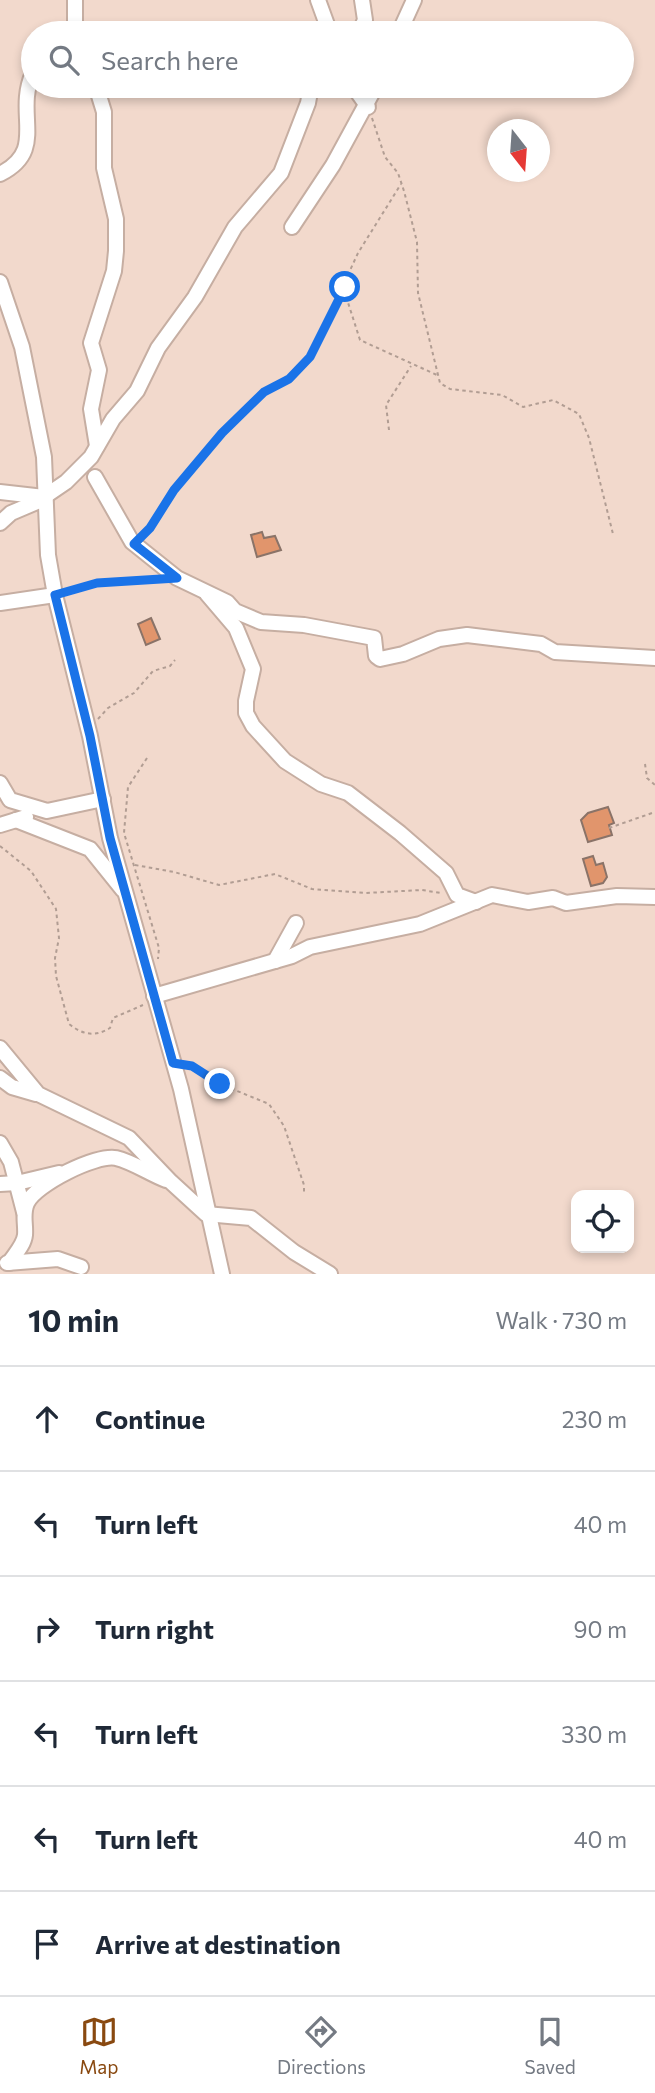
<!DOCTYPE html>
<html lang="en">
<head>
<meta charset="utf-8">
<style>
  body { margin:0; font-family:Commissioner,sans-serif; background:#f6f6f7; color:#1f2937 }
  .controls { position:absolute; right:21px; bottom:21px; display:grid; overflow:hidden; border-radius:14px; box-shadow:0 4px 10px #0003 }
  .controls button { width:63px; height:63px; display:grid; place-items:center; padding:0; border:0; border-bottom:2px solid #e0e1e3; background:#fff; color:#1f2937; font:35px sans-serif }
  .compass { position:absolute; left:487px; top:119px; width:63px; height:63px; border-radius:50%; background:#fff; box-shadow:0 4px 10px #0003; rotate:163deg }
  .stop { position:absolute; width:21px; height:21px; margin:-16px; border:5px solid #1a73e8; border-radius:50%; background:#fff }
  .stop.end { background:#1a73e8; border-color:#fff; box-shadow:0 2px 7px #0008 }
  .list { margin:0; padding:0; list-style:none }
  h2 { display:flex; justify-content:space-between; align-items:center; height:91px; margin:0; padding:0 28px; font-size:30px }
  h2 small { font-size:23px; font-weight:400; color:#747a83 }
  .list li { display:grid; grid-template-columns:46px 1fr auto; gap:21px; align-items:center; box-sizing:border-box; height:105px; padding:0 28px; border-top:2px solid #e0e1e3 }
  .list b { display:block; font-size:26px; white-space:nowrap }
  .list em { font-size:23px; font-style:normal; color:#747a83 }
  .icon { flex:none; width:38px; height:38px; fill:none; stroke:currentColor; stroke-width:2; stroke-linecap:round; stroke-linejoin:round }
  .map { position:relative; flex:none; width:655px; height:1274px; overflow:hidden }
  .search { position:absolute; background:#fff; box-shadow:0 4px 10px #0003; left:21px; right:21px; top:21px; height:77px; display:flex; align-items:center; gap:18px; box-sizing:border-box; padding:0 24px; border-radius:38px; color:#747a83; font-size:26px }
  .sheet { height:721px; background:#fff }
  nav { display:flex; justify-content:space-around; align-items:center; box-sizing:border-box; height:98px; border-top:2px solid #e0e1e3; background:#fff; font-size:19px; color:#747a83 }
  nav a { display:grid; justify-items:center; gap:4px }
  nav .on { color:#894910 }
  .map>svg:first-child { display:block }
</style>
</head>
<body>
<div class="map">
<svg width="655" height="1274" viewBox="0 0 655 1274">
  <rect width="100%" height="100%" fill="#f2d9cc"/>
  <g fill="#e1956c" stroke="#8a7368" stroke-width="2">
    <polygon points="262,532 264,538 275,536 281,550 257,557 251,535"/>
    <polygon points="151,618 160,639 146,645 138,624"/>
    <polygon points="608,807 614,823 609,825 612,835 588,842 581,820 588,813"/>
    <polygon points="593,856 596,865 603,863 607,877 603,883 591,886 583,859"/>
  </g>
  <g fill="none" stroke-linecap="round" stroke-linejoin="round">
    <defs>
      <g id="minor">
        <polyline points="75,0 75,33"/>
        <polyline points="318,0 330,33"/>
        <polyline points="359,33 365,20 362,0"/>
        <polyline points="399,33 414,0"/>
        <polyline points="96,86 104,112 104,168 116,219 116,251 114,271 91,343 99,370 91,409 97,446"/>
        <polyline points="353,86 368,107"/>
        <path d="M0,174c48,-24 14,-59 33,-101"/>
        <polyline points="292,227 333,165 376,86"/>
        <polyline points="0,282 22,347 44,457 48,555 55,595 90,736 110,838 181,1089 222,1274"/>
        <polyline points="95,477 132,542 177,578 227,602 235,611 261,622 304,625 374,638 376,656 380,659 403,654 439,639 467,635 541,644 555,652 655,658"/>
        <polyline points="0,492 44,497 66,482 91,457 113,419 137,391 158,348 195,297 235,227 281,173 308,103 311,86"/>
        <polyline points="0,523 11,513 44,499"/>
        <polyline points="207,594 236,628 253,669 246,701 246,713 253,726 285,761 321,784 348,793 400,833 446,873 457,895 476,902"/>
        <polyline points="0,603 55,595"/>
        <polyline points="0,783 10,800 47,811 103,799"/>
        <polyline points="16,820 90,849 123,890"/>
        <polyline points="0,825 26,817"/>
        <polyline points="275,961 296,923"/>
        <polyline points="154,996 292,956 310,947 420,924 492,895 528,902 553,898 566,903 617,896 655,897"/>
        <polyline points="0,1048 38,1094 129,1138 171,1182 206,1214 251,1218 294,1252 330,1274"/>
        <polyline points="0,1078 12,1087 36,1094"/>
        <polyline points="0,1143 11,1162 24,1212"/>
        <polyline points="0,1184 17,1183 59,1173"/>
        <polyline points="7,1263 58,1259 81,1267"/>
        <path d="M9,1263c6,-9 15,-18 16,-28 1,-11 -3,-21 2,-32 9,-19 69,-49 89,-45 17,4 34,16 50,22"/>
      </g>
    </defs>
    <use href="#minor" stroke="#c6aea2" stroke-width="18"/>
    <g stroke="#b19d93" stroke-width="2" stroke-dasharray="3.5 3.5" stroke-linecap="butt">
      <polyline points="372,118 385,157 398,173 404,191 417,242 418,293 440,383 450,389 502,395 523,407 553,400 579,414 589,438 613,534"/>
      <polyline points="344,290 360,340 437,375"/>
      <polyline points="389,430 386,405 411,366"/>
      <polyline points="144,535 174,490 222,433 264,392 289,379 310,357 358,253 401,184"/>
      <polyline points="68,591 97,583 159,578"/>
      <polyline points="98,719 108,708 134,693 153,671 170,666 175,660"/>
      <polyline points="147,758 128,787 124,833 159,948 158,959"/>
      <polyline points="645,764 647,778 655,785"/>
      <polyline points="609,828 655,812"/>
      <path d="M0,846l31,25 25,38 3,29 -4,20 1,18 13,48c14,11 26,13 41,4l3,-10 30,-13"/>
      <polyline points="135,865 174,872 219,885 275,874 312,889 366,893 422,890 441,893"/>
      <polyline points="188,1065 220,1084 269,1104 284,1126 304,1185 304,1195"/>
    </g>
    <use href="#minor" stroke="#fff" stroke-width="14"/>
  </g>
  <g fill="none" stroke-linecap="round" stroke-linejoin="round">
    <polyline stroke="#1a73e8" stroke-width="9" points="220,1084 192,1066 173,1063 110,838 90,736 55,595 97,583 177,578 134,544 150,528 174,490 222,433 264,392 289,379 310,357 345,287"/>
  </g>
</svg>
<div class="controls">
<button><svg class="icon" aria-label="locate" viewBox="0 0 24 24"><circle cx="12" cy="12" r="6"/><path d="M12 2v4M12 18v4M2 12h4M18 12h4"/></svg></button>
</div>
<svg class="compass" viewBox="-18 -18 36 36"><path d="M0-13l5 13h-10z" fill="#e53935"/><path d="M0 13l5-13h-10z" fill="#747a83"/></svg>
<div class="stop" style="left:345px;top:287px"></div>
<div class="stop end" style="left:220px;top:1084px"></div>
<div class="search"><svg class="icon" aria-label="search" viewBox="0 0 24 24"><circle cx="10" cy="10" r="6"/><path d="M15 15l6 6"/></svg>Search here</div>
</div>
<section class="sheet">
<h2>10 min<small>Walk · 730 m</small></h2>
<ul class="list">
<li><svg class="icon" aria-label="ahead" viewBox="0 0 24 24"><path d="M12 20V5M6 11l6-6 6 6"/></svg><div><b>Continue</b></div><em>230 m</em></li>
<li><svg class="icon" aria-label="left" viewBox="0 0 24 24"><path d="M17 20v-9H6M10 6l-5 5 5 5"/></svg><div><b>Turn left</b></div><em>40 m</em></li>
<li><svg class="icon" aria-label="right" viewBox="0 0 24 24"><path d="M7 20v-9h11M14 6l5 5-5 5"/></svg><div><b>Turn right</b></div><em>90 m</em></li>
<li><svg class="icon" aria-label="left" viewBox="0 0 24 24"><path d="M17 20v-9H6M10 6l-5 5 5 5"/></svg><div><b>Turn left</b></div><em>330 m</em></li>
<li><svg class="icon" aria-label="left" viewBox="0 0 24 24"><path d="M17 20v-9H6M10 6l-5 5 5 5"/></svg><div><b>Turn left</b></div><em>40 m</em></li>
<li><svg class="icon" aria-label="arrive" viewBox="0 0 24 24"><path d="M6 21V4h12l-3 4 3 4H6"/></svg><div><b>Arrive at destination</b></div></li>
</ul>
</section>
<nav>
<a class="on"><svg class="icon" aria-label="map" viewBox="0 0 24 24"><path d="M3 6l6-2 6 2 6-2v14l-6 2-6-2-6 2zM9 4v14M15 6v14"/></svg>Map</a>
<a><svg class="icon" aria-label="directions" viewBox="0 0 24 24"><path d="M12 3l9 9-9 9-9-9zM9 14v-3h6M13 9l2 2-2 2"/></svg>Directions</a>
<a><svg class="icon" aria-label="saved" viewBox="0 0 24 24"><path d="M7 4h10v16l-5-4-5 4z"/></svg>Saved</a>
</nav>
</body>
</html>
